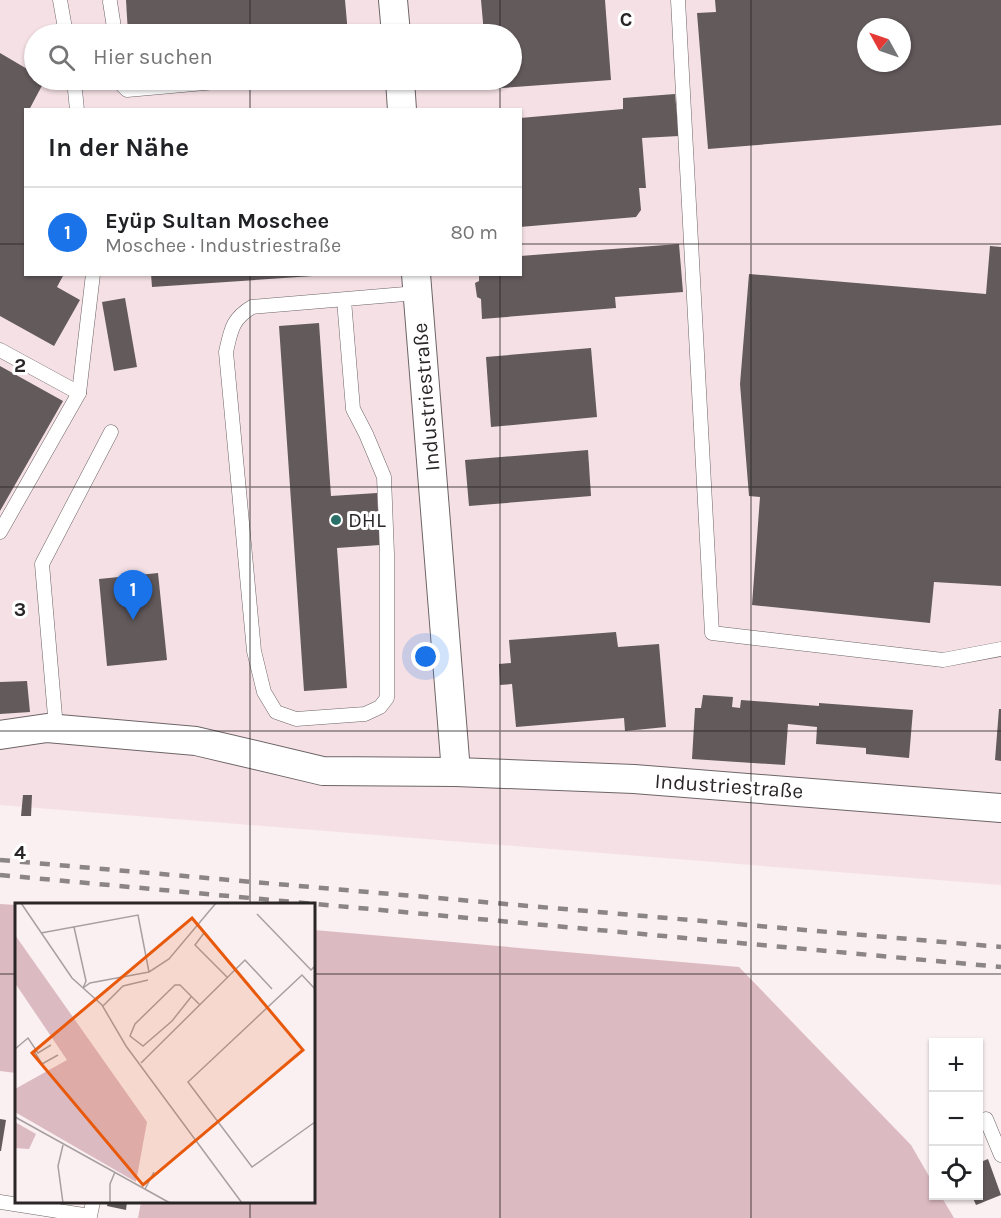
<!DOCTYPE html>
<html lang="de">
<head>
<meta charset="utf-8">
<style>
  body { margin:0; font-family:Karla,sans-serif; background:#f2f2f2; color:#202124 }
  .controls { position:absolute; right:18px; bottom:18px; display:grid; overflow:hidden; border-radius:0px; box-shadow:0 2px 4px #0004 }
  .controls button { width:54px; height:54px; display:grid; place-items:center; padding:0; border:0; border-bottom:2px solid #e0e0e0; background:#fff; color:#202124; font:30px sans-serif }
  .compass { position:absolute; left:857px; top:18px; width:54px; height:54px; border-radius:50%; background:#fff; box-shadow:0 2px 4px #0004; rotate:310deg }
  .you { position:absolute; left:426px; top:657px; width:21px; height:21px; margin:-15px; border:4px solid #fff; border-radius:50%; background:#1a73e8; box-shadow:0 0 0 9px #1a73e833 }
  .badge { display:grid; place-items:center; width:39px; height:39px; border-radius:50%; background:#1a73e8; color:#fff; font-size:20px; font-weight:700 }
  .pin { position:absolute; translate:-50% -50px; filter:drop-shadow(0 2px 3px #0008) }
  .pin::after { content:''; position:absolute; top:32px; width:21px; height:18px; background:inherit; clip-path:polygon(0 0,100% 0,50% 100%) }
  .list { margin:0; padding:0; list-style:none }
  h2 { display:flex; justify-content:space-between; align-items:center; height:78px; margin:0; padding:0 24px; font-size:26px }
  h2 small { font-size:20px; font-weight:400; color:#757577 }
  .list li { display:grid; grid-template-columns:39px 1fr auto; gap:18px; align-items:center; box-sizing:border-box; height:90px; padding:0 24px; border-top:2px solid #e0e0e0 }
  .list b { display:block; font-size:22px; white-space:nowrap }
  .list p { margin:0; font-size:20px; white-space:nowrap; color:#757577 }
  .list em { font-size:20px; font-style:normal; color:#757577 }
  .icon { flex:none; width:33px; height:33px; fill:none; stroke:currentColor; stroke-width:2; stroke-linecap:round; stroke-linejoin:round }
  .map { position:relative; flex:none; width:1001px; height:1218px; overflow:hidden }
  .search { position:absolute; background:#fff; box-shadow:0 2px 4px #0004; left:24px; top:24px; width:498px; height:66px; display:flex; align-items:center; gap:15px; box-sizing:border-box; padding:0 21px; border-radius:33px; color:#757577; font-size:22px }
  .panel { position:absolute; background:#fff; box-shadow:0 2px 4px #0004; left:24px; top:108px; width:498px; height:168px; border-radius:0px }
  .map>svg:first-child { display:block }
</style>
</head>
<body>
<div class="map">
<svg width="1001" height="1218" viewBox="0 0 1001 1218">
  <rect width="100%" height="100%" fill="#faeff1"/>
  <path fill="#f5e1e5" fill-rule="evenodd" d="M0,0h1001v885l-1001,-80zM866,27h36v36h-36zM34,34h478v46h-478zM26,110h494v164h-494z"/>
  <g fill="#dcbac1">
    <polygon points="0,904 16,905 16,1073 0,1071"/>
    <polygon points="314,930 739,967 911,1145 933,1183 934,1196 941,1196 954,1218 138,1218 141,1202 314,1202"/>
  </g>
  <g fill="#635a5c" fill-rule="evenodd">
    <polygon points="126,0 345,0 348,34 128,34"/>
    <polygon points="481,0 605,0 611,80 488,89 487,80 512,80 512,34 484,34"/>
    <path d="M715,0h286v125l-293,24 -11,-136 19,-1zM866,27h36v36h-36z"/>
    <polygon points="0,53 34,73 34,80 45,80 29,110 26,110 26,274 64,274 57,287 80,300 54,346 0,316"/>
    <polygon points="675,94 679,136 642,138 646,188 639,188 641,210 636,217 520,227 520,118 623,109 623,98"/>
    <polygon points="679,244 683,292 615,297 616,308 482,319 481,299 477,297 475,283 479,281 479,274 520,274 520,256"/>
    <polygon points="990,246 1001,247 1001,586 934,582 930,623 752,605 760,497 749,496 740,384 749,274 986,294"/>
    <polygon points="151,274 313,274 313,276 152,287"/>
    <polygon points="125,298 137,367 114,371 102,302"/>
    <polygon points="319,323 331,496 377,493 380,545 337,548 347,688 304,691 279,326"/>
    <polygon points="591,348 597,417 491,427 486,357"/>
    <polygon points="0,366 63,401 0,511"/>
    <polygon points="588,450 591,496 469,506 465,460"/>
    <polygon points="158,573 167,660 107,666 99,579"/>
    <polygon points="616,632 618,647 659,644 666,727 625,731 624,718 516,727 512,684 500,685 499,664 511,663 509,640"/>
    <polygon points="27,681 30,712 0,714 0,682"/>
    <polygon points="703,695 733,697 732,707 740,708 741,700 819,706 819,703 913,710 909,758 866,754 866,748 816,744 817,727 788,724 785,765 692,759 695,708 701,708"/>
    <polygon points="999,709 1001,709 1001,761 995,760"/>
    <polygon points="23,795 32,795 31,816 21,816"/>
    <polygon points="0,1119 6,1120 1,1151 0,1151"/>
    <polygon points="988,1159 1001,1195 976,1205 972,1196 978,1196 978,1163"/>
    <polygon points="108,1202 127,1202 126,1210 107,1206"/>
  </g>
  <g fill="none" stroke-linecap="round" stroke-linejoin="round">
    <defs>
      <g id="service">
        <polyline points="60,0 66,34"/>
        <polyline points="678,0 712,633 943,660 1001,649"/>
        <polyline points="110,2 115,34"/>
        <polyline points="74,80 77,110"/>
        <polyline points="122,80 122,85 127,90 238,80"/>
        <path d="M344,300l9,109 13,25 18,43 3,77v144l-7,9 -15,7 -69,5 -20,-7 -12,-20 -10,-41 -28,-299c5,-22 6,-33 26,-45l165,-14"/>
        <polyline points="0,350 79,393"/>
        <polyline points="0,532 79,393 93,274"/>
        <polyline points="56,728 42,564 111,432"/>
        <polyline points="986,1119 1001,1155"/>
        <polyline points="0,1202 90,1216 93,1202"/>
      </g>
      <g id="minor">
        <polyline points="393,0 396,34"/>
        <polyline points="400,80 402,110"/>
        <polyline points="416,274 456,772"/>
        <polyline points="0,735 47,728 196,741 323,771 456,772 634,779 1001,808"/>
      </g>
    </defs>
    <use href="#service" stroke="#6d6466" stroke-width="15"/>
    <use href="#minor" stroke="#6d6466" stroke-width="30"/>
    <use href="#service" stroke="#fff" stroke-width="14"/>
    <use href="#minor" stroke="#fff" stroke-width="28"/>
    <g stroke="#8c8586" stroke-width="4.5" stroke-dasharray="10 10" stroke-linecap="butt">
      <polyline points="0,860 1001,947"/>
      <polyline points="0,875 1001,967"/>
    </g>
  </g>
  <path fill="none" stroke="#2a2627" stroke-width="1.5" stroke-opacity="0.55" d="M250,0v34M500,0v34M751,0v1218M250,80v30M500,80v30M0,244h26M520,244h481M250,274v630M500,274v944M0,487h1001M0,731h1001M0,974h16M314,974h687M250,1202v16"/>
  <circle fill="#297068" stroke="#fff" stroke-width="2" cx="336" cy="520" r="6"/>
  <g text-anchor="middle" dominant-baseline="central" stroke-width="6" stroke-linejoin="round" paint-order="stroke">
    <g font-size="21" fill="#2a2627" stroke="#fff">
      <text transform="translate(426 397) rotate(-95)">Industriestraße</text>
      <text transform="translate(729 786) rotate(4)">Industriestraße</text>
    </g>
    <g font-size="21" fill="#2a2627" stroke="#fff" text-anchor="start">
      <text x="348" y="520">DHL</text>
    </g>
  </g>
  <g transform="translate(15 903)">
    <rect width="300" height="300" fill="#faeff1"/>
    <path d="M0,32l132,187 -11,60 -121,-70v-23l52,-29 -52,-77zM0,219l21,12 -7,15 -14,-1z" fill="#dcbac1"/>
    <path fill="none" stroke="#a79fa0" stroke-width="1.5" d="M6,0l51,75 30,27 24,41 116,157M242,11l54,56 4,-4M59,24l12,54 -3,7M26,30l97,-18 11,57M189,30l-9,12 33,33M68,85l7,-5 59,-11 20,-13 47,-56M300,86l-13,-14 -114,107 64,85 63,-45M176,94l-19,24 -29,25 -13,-10 5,-12 40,-39h5l20,20M88,103l20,-20 25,-6M0,146l13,-11 10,15 13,-8M19,148l8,13 16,-9M126,160l104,-103 27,29M0,214l155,86M130,286l9,-17M48,300l-5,-37 5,-21M95,300v-19l5,-12"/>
    <path fill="#e8590c" fill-opacity="0.15" stroke="#e8590c" stroke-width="3" d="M177,15l111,132 -160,135 -111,-132z"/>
    <rect width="300" height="300" fill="none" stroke="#2a2627" stroke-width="3"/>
  </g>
  <g font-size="20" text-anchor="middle" font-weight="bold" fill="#2a2627" stroke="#fff" stroke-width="6" stroke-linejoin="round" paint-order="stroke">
    <text x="626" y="26">C</text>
    <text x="20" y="372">2</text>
    <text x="20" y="616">3</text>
    <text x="20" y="859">4</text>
  </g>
</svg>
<div class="controls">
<button>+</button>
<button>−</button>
<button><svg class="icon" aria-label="locate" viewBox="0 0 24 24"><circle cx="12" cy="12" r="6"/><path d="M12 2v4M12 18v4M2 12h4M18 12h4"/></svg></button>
</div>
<svg class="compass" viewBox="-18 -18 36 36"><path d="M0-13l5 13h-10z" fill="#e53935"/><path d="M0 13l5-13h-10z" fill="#757577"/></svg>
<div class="you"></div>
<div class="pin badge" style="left:133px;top:620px">1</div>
<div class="search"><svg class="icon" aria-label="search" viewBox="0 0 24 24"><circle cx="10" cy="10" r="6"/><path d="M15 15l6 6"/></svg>Hier suchen</div>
<section class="panel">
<h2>In der Nähe<small></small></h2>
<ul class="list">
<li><span class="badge">1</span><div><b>Eyüp Sultan Moschee</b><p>Moschee · Industriestraße</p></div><em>80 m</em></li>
</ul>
</section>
</div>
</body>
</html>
